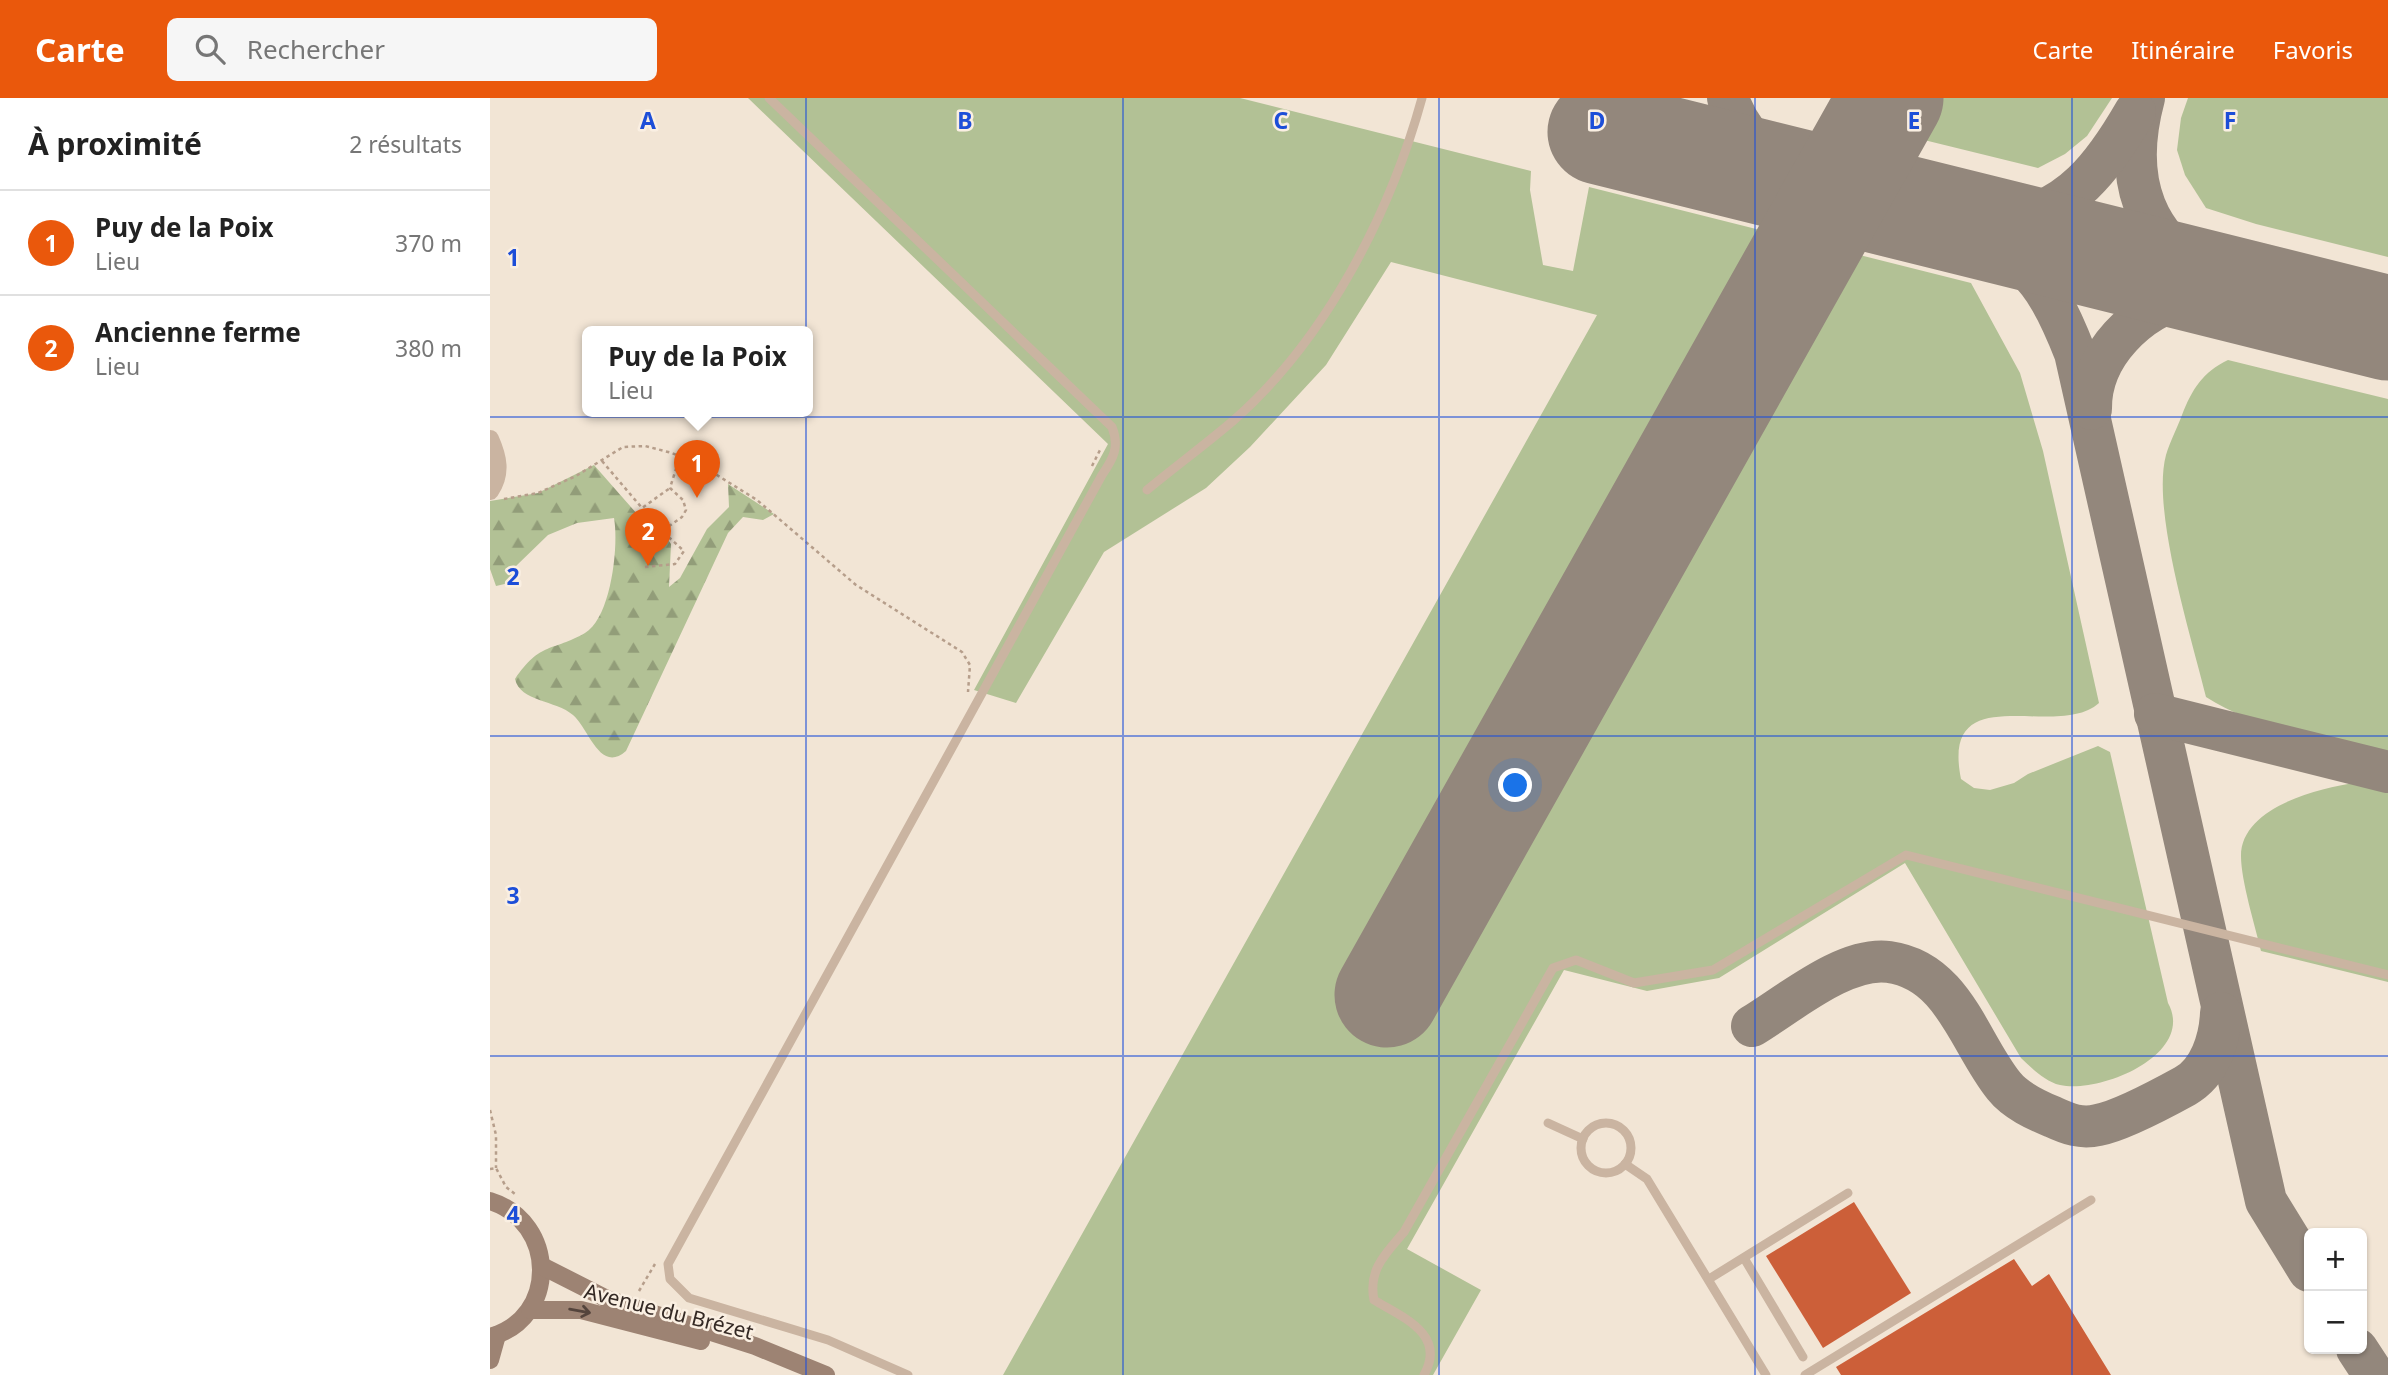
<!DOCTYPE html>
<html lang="fr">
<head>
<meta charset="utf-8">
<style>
  body { margin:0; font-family:"Noto Sans",sans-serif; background:#f6f6f6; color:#222 }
  .controls { position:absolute; right:21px; bottom:21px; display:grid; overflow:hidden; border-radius:10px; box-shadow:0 2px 5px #0004 }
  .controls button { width:63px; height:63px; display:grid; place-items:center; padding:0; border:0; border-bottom:2px solid #e0e0e0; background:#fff; color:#222; font:35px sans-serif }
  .you { position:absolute; left:1026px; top:688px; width:24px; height:24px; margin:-18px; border:5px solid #fff; border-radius:50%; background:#1a73e8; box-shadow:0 0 0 10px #1a73e833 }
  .badge { display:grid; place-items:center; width:46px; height:46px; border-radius:50%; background:#ea580c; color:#fff; font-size:23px; font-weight:700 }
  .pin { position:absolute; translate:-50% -58px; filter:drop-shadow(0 2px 4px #0008) }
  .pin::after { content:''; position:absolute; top:37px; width:24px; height:21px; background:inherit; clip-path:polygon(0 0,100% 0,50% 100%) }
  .popup { position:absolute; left:92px; top:228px; width:231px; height:91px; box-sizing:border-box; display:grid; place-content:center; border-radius:10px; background:#fff; filter:drop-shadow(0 2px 5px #0005); font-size:23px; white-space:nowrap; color:#767676 }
  .popup b { font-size:26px; color:#222 }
  .popup::after { content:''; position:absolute; left:50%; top:100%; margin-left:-14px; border:14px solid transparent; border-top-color:#fff }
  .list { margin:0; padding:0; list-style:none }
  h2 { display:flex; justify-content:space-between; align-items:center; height:91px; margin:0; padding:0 28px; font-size:30px }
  h2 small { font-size:23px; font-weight:400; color:#767676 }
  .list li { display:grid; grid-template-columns:46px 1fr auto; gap:21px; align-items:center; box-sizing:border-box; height:105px; padding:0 28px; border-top:2px solid #e0e0e0 }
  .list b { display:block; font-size:26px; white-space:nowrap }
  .list p { margin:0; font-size:23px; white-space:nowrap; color:#767676 }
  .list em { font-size:23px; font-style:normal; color:#767676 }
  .icon { flex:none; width:38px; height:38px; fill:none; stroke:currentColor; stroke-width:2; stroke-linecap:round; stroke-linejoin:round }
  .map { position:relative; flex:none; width:1898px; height:1277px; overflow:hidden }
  header { display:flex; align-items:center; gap:42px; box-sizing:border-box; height:98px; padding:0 35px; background:#ea580c; color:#fff }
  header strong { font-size:33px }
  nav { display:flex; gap:38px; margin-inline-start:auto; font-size:24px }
  .search { width:490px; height:63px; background:#f6f6f6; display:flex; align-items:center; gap:18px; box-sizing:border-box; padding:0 24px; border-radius:10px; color:#767676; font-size:26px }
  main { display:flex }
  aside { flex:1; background:#fff }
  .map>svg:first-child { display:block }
</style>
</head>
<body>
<header>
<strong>Carte</strong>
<div class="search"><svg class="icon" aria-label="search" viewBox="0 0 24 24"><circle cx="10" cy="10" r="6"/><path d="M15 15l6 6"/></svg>Rechercher</div>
<nav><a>Carte</a><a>Itinéraire</a><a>Favoris</a></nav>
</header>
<main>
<aside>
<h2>À proximité<small>2 résultats</small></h2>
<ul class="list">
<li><span class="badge">1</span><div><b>Puy de la Poix</b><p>Lieu</p></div><em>370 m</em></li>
<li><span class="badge">2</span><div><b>Ancienne ferme</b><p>Lieu</p></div><em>380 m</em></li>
</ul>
</aside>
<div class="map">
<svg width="1898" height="1277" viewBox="0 0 1898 1277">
  <defs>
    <pattern id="forest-firs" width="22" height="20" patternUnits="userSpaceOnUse" patternTransform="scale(1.75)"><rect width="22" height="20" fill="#b2c195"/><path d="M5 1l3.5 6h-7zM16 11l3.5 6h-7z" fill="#929d79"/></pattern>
  </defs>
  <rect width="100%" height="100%" fill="#f2e5d5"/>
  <g fill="#b2c195">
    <path d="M258,0h492l291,73 -1,19 13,75 30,6 16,-84 382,96 49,90 23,78 56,252c-42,38 -159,-28 -138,76l13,9 16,2 24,-7 14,-9 70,-28 12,6 58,251c28,51 -67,91 -108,82 -16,-4 -28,-17 -39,-27l-116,-195 -186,115 -72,13 -83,-21 -157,279 74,41 -48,85h-430l594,-1060 -206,-53 -65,103 -76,82 -44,41 -102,64 -88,151 -42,-13 134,-246z"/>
    <polygon points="1341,0 1622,0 1597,38 1575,56 1548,70 1369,26 1352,19"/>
    <polygon points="1698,0 1898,0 1898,159 1766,126 1716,110 1695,77 1687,52 1691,20"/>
    <path d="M1738,262l160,39v357c-61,-16 -128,-25 -182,-59 -14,-58 -55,-187 -40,-242 4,-13 11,-27 16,-40 10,-26 21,-43 46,-55z"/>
    <path d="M1865,685l33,8v191l-127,-31c-6,-26 -20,-70 -20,-95 0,-49 78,-68 114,-73z"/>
  </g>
  <path fill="url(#forest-firs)" d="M104,367l51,58 17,8 9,13 -2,43 11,-9 27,-49 22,-22 -1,-23 46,30 -11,6 -20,-3 -15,16 -102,218c-26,23 -37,-22 -53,-36 -17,-15 -53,-13 -58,-36 26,-38 37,-27 70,-46 26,-15 34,-87 29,-115l-37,5 -29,12 -33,32 -6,16 -13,3 -6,-17v-68l48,-8z"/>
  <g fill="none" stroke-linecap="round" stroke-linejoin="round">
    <g stroke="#93877c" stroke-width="42">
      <path d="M1238,0c16,49 54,69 97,90"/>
      <path d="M1654,0c-22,82 -1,144 77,185 17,9 39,12 57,17"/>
      <path d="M1449,118c81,39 102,50 136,137l191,848 43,70"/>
      <path d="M1467,120c15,1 33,4 48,3 65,-8 100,-57 130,-109"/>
      <path d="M1601,311c-1,-54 47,-101 98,-113 18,-4 36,-2 54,0"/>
      <polyline points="1665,616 1898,674"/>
      <path d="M1262,928c38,-23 93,-70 137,-64 65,9 80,81 115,124 12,15 32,24 49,31 15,7 28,12 45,8 22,-4 67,-28 87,-39 25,-14 35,-47 36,-73"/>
      <polyline points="1867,1251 1884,1277"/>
    </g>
    <g stroke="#93877c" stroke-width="105">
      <polyline points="1110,34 1898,230"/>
      <polyline points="897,897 1401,0"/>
    </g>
  </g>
  <g fill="#cc5f39">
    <polygon points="1364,1104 1421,1195 1333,1250 1276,1158"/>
    <polygon points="1524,1161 1542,1188 1559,1176 1621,1277 1351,1277 1346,1269"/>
  </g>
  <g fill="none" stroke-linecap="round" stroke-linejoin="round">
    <g stroke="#b69e8b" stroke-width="2.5" stroke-dasharray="3.5 3.5" stroke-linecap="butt">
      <polyline points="112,363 152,410 180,390"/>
      <polyline points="602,368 610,352"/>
      <polyline points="14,401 48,395 86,378 133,349 155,348 182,355 214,369 267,402 366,487 472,554 480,567 478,594"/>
      <polyline points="155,469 185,466 194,453 172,433 192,419 196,412 193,402 180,390 190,358"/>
      <polyline points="0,1012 6,1037 6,1070"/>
      <polyline points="0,1071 6,1070 16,1089 25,1096"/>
      <polyline points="149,1193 165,1166"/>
    </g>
    <g stroke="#cab4a1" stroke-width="9">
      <path d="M279,0l343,329c8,20 1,32 -10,48l-434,789 2,15 19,19 139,42 80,35"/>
      <path d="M657,392c29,-24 59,-46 87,-70 92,-81 156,-206 188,-322"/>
      <polyline points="1058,1025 1093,1041"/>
      <circle cx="1116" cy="1050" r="25"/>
      <polyline points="1135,1066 1157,1081 1276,1277"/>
      <polyline points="1254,1160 1313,1259"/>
      <polyline points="1219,1181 1358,1095"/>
      <path d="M934,1277c23,-41 -22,-58 -50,-75 -6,-30 11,-46 30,-68l149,-264 23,-8 58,23 79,-13 193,-115 482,120"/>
      <polyline points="1315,1277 1601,1102"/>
    </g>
    <path stroke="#cab4a1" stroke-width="18" d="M0,341c8,18 12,34 0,52"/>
    <g stroke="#9d8373" stroke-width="18">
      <path d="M0,1103c67,21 69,117 0,136"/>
      <polyline points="52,1168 117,1201 265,1248 336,1277"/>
      <polyline points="40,1212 91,1212 211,1243"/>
      <polyline points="0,1262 7,1237"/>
    </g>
  </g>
  <defs><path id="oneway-shaft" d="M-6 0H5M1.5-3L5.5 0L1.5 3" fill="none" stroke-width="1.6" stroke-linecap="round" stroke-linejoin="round" transform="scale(1.75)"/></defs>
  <use stroke="#54443c" href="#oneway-shaft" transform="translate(90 1213) rotate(10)"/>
  <path fill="none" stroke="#1d4ed8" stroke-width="2" stroke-opacity="0.55" d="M316,0v1277M633,0v1277M949,0v1277M1265,0v1277M1582,0v1277M0,319h1898M0,638h1898M0,958h1898"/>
  <g text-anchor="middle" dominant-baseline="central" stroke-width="5" stroke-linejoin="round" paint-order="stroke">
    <g font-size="21" fill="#342924" stroke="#faefe2">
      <text transform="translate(179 1213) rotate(14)">Avenue du Brézet</text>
    </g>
  </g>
  <g font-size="23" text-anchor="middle" font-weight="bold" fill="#1d4ed8" stroke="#faefe2" stroke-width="5" stroke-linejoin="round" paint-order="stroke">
    <text x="158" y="31">A</text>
    <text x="475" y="31">B</text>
    <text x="791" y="31">C</text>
    <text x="1107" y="31">D</text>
    <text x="1424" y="31">E</text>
    <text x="1740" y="31">F</text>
    <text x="23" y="168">1</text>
    <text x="23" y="487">2</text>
    <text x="23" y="806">3</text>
    <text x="23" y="1125">4</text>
  </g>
</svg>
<div class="controls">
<button>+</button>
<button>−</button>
</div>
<div class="you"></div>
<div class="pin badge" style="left:207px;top:400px">1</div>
<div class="popup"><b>Puy de la Poix</b>Lieu</div>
<div class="pin badge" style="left:158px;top:468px">2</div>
</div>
</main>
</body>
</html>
